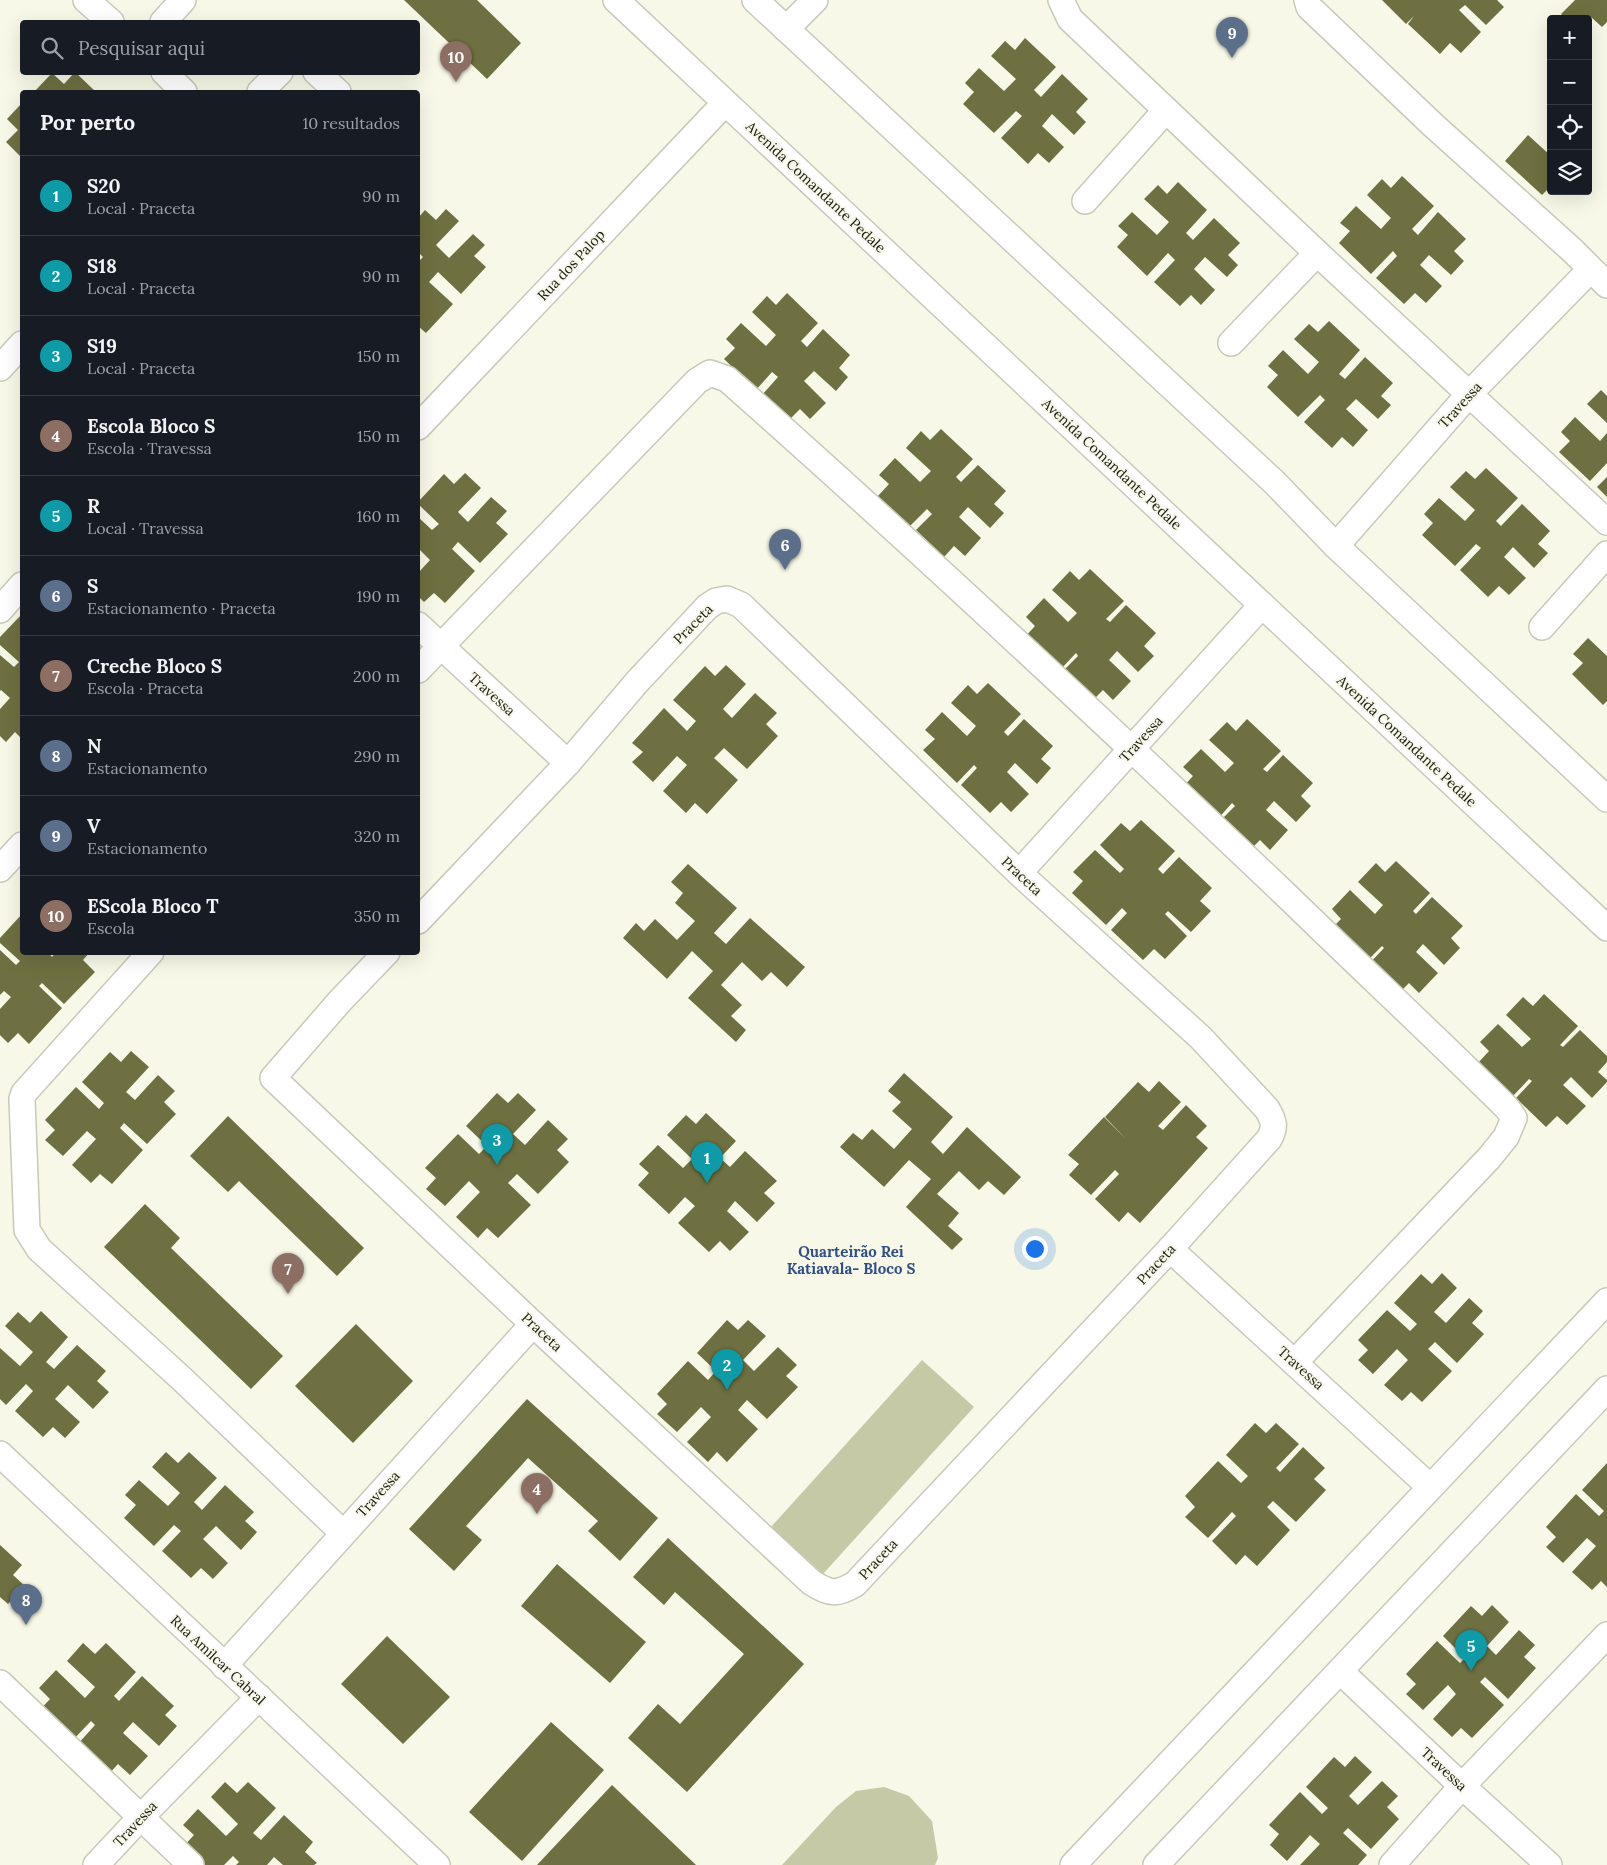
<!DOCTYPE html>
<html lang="pt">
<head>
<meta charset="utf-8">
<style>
  body { margin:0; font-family:Lora,serif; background:#20242c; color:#f1f3f6 }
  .controls { position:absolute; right:15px; top:15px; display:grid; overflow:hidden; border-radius:5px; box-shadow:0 5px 20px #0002 }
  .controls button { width:45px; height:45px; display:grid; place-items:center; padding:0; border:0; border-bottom:1px solid #363941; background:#171b24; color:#f1f3f6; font:25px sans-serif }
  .you { position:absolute; left:1034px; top:1248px; width:18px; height:18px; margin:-12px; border:4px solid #fff; border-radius:50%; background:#1a73e8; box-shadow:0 0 0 8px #1a73e833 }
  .badge { display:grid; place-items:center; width:32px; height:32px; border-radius:50%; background:#3c79e8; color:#fff; font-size:16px; font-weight:700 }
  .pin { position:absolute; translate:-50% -41px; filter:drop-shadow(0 1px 2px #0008) }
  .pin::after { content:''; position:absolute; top:26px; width:18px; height:15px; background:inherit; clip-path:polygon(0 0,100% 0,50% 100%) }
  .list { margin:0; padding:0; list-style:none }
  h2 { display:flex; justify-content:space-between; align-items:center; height:65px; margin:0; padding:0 20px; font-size:21px }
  h2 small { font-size:16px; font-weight:400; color:#9ea1a6 }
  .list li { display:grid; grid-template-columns:32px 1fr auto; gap:15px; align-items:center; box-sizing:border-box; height:80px; padding:0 20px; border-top:1px solid #363941 }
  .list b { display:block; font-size:19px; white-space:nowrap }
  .list p { margin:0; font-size:16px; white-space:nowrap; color:#9ea1a6 }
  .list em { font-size:16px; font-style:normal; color:#9ea1a6 }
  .icon { flex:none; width:28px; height:28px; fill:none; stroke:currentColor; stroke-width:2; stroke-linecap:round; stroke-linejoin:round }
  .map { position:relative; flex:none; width:1607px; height:1865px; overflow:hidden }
  .search { position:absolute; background:#171b24; box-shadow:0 5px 20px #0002; left:20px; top:20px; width:400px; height:55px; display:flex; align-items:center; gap:12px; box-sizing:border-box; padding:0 18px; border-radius:5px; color:#9ea1a6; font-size:19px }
  .panel { position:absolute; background:#171b24; box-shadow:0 5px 20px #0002; left:20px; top:90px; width:400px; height:865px; border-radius:5px }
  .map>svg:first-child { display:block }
</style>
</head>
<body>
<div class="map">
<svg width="1607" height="1865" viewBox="0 0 1607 1865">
  <rect width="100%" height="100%" fill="#f7f8e7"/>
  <g fill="#c6c9a5">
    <polygon points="922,1360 974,1407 823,1574 771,1527"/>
    <polygon points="884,1787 909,1796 932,1821 938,1858 935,1865 782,1865 836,1807 856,1791"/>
  </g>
  <g fill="#6e7041">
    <polygon points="404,0 477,0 521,43 487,79"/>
    <polygon points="1382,0 1497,0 1504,7 1486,25 1465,5 1459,10 1481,32 1461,53 1450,43 1440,54 1408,24 1414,16 1406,24"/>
    <polygon points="1575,0 1607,0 1607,22 1602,27 1591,17 1589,19 1567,19 1561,14"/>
    <polygon points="1025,38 1056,67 1034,90 1041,97 1062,74 1088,99 1076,112 1086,122 1074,135 1052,114 1042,126 1064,147 1049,163 1038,153 1028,164 1001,138 1022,116 1016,111 994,133 963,104 974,92 965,83 979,68 1004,91 1016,79 991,56 1005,41 1015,50"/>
    <polygon points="75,72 96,92 34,92 52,73 64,84"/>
    <polygon points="22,103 22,158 6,142 18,130 7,119"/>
    <polygon points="1528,135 1551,156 1551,186 1542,195 1505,161"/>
    <polygon points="1402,176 1434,206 1412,229 1418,235 1438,212 1466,239 1454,251 1464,261 1451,275 1429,255 1420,265 1442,286 1426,303 1415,293 1404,304 1376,278 1397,256 1393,251 1371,274 1339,243 1350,231 1340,223 1356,206 1381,229 1391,218 1367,195 1382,179 1391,188"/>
    <polygon points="1178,182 1207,210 1186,233 1193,240 1214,218 1240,243 1228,255 1238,265 1227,277 1205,257 1194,269 1215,290 1201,305 1191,295 1180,306 1154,282 1175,260 1168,253 1147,276 1117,247 1128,235 1118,226 1132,212 1157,235 1169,222 1144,199 1158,185 1167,194"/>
    <polygon points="446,209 459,221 436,245 449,258 473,234 485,245 474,256 486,267 461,294 438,272 429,282 453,304 426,333 418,326 418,262 423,257 418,252 418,218 425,210 436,220"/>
    <polygon points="787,293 818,323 801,341 807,347 823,329 850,355 839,368 848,377 836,391 814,371 804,381 826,403 810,419 800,409 789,420 762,395 778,377 772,372 756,390 724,359 735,348 726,339 741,323 766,346 776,335 752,312 767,296 776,305"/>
    <polygon points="1329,321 1360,350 1339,374 1345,379 1365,357 1393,383 1381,396 1391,405 1378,419 1356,399 1346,409 1368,430 1353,447 1342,437 1332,448 1304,422 1325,400 1320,395 1298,417 1267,387 1278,375 1268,366 1283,350 1308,374 1319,362 1294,339 1309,324 1318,332"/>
    <polygon points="1601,390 1607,396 1607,423 1587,404"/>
    <polygon points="1575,417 1600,441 1607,433 1607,463 1590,481 1559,452 1570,441 1561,432"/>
    <polygon points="941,429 973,459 956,477 961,482 978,465 1006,491 994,504 1004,513 990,528 968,507 959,517 981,538 965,556 954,546 944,557 916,530 932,514 927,509 910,526 878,496 889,484 879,475 895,458 920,482 931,471 906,448 921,431 930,440"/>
    <polygon points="1486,468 1518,498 1496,521 1501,526 1522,504 1550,531 1538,544 1548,553 1534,568 1513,547 1504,557 1526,578 1509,595 1499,586 1488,597 1460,570 1481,548 1476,544 1455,566 1422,535 1433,523 1424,514 1439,498 1465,521 1475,510 1450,487 1466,471 1475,479"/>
    <polygon points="465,473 481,488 458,512 468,522 491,497 507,511 496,523 508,534 480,563 458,542 452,549 475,571 445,603 434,593 424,602 418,596 418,573 430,560 420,550 418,552 418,517 432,530 439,524 418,504 418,502 444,474 454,484"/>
    <polygon points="1607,477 1607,497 1597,487"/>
    <polygon points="1090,569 1124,601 1106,619 1110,622 1126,605 1156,633 1144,646 1154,656 1138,672 1117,651 1109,660 1131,681 1113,700 1103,690 1092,701 1062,672 1078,656 1076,653 1059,671 1024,638 1035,626 1026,617 1044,598 1068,622 1077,613 1052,590 1070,571 1079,580"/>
    <polygon points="22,614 22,739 15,732 6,742 0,736 0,709 10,698 1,690 0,691 0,655 14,667 19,662 0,645 0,637"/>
    <polygon points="1588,638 1607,656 1607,701 1603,705 1572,674 1583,663 1573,654"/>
    <polygon points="726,665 746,684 723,709 732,718 755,693 777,713 766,724 778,736 747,769 724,748 714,758 738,780 707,814 695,803 686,813 663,791 687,765 677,756 653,782 632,762 643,752 632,743 664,708 687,731 696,721 673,700 705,666 715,676"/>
    <polygon points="988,683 1021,714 1004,732 1008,736 1024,719 1053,746 1041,759 1051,768 1037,784 1015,763 1007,772 1029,794 1011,812 1001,802 990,813 961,785 977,768 974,765 957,783 923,750 935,739 925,730 942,712 967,736 976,726 951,703 968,685 977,694"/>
    <polygon points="1247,719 1281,751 1263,769 1267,772 1283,755 1313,783 1301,796 1311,806 1296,822 1274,801 1266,810 1288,830 1270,850 1260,840 1249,851 1219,822 1235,806 1232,803 1216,821 1182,788 1193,776 1183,767 1201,749 1225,772 1234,763 1209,740 1227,722 1236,731"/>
    <polygon points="1141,820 1175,851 1158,869 1163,874 1179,857 1212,888 1200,901 1211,911 1191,932 1168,911 1165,914 1187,936 1165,959 1154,949 1143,960 1111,930 1127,913 1122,908 1106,925 1072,893 1083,881 1073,872 1095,850 1120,873 1124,869 1100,845 1121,823 1130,831"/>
    <polygon points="1396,861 1430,893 1413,911 1416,914 1432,897 1463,926 1451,938 1460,948 1444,965 1423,944 1416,952 1438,973 1419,993 1409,983 1398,994 1368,965 1384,948 1382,946 1365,963 1330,930 1341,919 1332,909 1350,890 1375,914 1383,905 1358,882 1376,863 1385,872"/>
    <polygon points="688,864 737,908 714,933 726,944 750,918 805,967 787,987 771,972 762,981 742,962 721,985 742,1005 731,1016 746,1030 736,1042 688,998 713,971 692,951 667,979 623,938 636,923 644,931 655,919 677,940 695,921 675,903 683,893 671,882"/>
    <polygon points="22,914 22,952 48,952 52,957 56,952 90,952 83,960 95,972 64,1004 42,983 39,986 62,1008 29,1044 18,1033 8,1043 0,1035 0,1009 11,997 4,991 0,995 0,950 16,965 20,961 0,943 0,938"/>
    <polygon points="1544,994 1578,1026 1560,1045 1563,1047 1580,1030 1607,1056 1607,1062 1598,1072 1607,1080 1607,1082 1592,1098 1571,1077 1563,1085 1586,1106 1567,1125 1557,1116 1546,1127 1516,1098 1532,1081 1529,1079 1513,1096 1478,1063 1489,1051 1480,1042 1498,1024 1522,1047 1531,1039 1506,1015 1523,997 1533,1006"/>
    <polygon points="131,1051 149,1067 126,1092 135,1100 158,1075 175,1091 164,1102 176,1114 147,1144 124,1123 120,1128 143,1150 112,1184 100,1174 91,1183 72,1165 96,1139 87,1131 63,1156 45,1140 55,1130 45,1120 76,1087 99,1109 104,1103 82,1082 110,1052 121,1062"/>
    <polygon points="904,1073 953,1117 931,1142 943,1154 967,1127 1021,1177 1004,1195 988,1181 979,1190 959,1171 937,1194 959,1213 948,1226 963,1239 952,1250 906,1207 931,1179 909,1160 884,1187 840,1147 853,1133 862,1140 872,1129 894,1149 912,1129 892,1111 901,1102 888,1091"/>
    <polygon points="1159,1081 1181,1102 1158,1126 1163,1130 1186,1105 1207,1126 1196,1137 1208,1148 1140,1223 1128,1212 1119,1222 1095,1199 1119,1174 1115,1170 1091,1195 1069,1175 1079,1164 1068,1155 1104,1117 1126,1139 1105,1117 1138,1082 1149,1092"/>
    <polygon points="497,1093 508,1103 518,1093 536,1110 513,1134 525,1145 548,1120 568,1139 557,1150 569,1162 538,1194 517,1174 508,1183 531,1205 498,1238 487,1228 478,1238 456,1217 480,1192 469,1181 445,1206 426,1189 436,1178 425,1168 458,1134 479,1154 487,1146 466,1126"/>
    <polygon points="706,1113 736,1141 720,1158 730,1167 745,1151 777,1181 764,1193 775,1203 757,1222 735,1201 727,1211 749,1232 730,1251 720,1241 709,1252 678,1223 695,1206 685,1197 669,1214 638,1185 649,1173 639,1164 658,1145 683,1168 692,1159 667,1135 686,1115 696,1124"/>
    <polygon points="228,1116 364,1248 337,1276 239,1181 228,1192 190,1156"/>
    <polygon points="145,1204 180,1238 171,1248 283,1356 251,1389 104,1247"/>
    <polygon points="1442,1273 1457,1288 1434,1312 1446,1323 1469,1298 1483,1311 1472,1323 1484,1334 1457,1363 1435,1342 1428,1349 1452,1371 1422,1402 1411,1392 1402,1401 1384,1385 1408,1360 1397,1349 1373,1374 1358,1360 1368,1350 1358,1340 1387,1310 1410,1331 1417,1324 1394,1303 1421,1274 1432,1284"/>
    <polygon points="41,1311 68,1337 46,1362 54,1369 77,1345 106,1371 97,1381 109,1392 93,1409 68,1385 55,1399 80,1422 65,1438 53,1427 43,1437 15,1411 33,1391 26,1384 6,1405 0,1399 0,1348 20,1366 33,1352 5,1326 18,1312 30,1323"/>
    <polygon points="727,1320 738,1330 748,1320 766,1336 743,1360 754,1371 778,1347 797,1365 786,1376 798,1387 767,1419 747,1400 738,1410 758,1429 727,1462 717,1452 708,1462 687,1442 711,1417 701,1407 677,1432 657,1414 667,1404 657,1394 688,1361 708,1380 716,1371 697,1353"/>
    <polygon points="356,1324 413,1381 353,1443 295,1386"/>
    <polygon points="527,1399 658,1518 620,1561 588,1531 598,1521 528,1458 466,1526 482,1540 454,1571 409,1529"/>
    <polygon points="1255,1423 1266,1433 1276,1423 1299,1444 1276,1468 1280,1472 1303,1447 1325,1468 1314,1479 1326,1490 1296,1522 1273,1501 1267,1507 1290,1530 1257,1566 1245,1555 1236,1565 1212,1541 1236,1516 1232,1512 1208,1538 1185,1517 1195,1507 1185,1496 1218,1461 1241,1483 1248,1476 1226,1455"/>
    <polygon points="166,1452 178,1463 189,1452 217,1478 194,1502 202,1510 225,1485 254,1512 245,1521 257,1532 241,1550 216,1526 203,1539 228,1563 213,1579 201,1568 191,1578 162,1551 181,1531 174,1525 154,1546 124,1518 136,1505 125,1495 139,1480 168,1506 180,1493 152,1467"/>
    <polygon points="1607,1463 1607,1587 1601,1581 1592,1590 1572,1572 1596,1546 1587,1538 1563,1563 1546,1547 1556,1537 1546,1527 1576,1494 1599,1516 1604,1511 1582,1490"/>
    <polygon points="668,1538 804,1664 687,1792 628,1738 658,1704 680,1724 744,1654 675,1592 664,1605 633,1577"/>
    <polygon points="0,1545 22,1565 13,1575 25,1586 8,1604 0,1597"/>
    <polygon points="557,1564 646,1642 610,1683 521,1606"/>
    <polygon points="1492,1605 1509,1622 1487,1646 1496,1655 1519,1630 1535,1645 1524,1657 1536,1668 1508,1699 1485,1677 1480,1682 1504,1705 1472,1738 1461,1728 1452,1737 1433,1719 1456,1694 1448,1685 1423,1710 1406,1694 1416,1684 1406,1674 1437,1641 1460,1663 1465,1658 1443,1636 1471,1606 1482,1616"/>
    <polygon points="387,1636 450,1697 403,1744 341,1684"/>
    <polygon points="83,1643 95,1654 106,1643 136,1672 114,1696 119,1701 142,1676 174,1706 165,1715 177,1726 159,1746 133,1722 123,1733 148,1756 130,1775 118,1764 108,1775 77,1745 95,1725 91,1721 71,1742 38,1712 50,1699 39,1688 56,1670 85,1698 95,1687 67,1661"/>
    <polygon points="551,1722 604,1770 522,1861 469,1812"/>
    <polygon points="1355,1756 1372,1772 1349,1796 1358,1805 1382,1781 1398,1796 1387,1807 1399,1819 1371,1849 1348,1828 1343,1833 1367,1855 1358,1865 1300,1865 1320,1844 1310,1835 1287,1861 1270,1845 1279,1834 1269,1825 1300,1792 1322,1814 1328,1808 1306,1787 1334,1757 1345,1767"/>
    <polygon points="225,1782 237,1793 248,1782 276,1808 253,1833 261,1840 284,1815 313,1842 305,1852 317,1863 314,1865 283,1865 274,1857 267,1865 236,1865 239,1862 233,1856 224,1865 200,1865 182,1848 194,1835 183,1825 198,1809 226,1836 238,1824 211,1797"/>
    <polygon points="612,1785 696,1865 537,1865"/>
  </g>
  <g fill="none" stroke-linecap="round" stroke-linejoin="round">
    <defs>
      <g id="minor">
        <polyline points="86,0 111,22"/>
        <polyline points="616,0 1607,928"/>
        <polyline points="755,0 1274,482 1336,546 1607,799"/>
        <polyline points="1061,0 1070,19 1317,253 1607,522"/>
        <polyline points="1307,0 1309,7 1433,125 1573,251 1607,285"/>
        <polyline points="163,22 183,0"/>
        <polyline points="786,29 815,0"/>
        <polyline points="164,72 184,92"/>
        <polyline points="316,72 338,92"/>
        <polyline points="260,92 280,72"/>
        <polyline points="1085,201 1166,110"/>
        <polyline points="1231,343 1317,253"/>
        <polyline points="0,368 22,344"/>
        <polyline points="418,427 725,103"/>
        <polyline points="1336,546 1470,393 1590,270"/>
        <polyline points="0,610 22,585"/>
        <polyline points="418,625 568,763"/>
        <polyline points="1542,627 1607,554"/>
        <path d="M418,670l279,-289 13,-8 17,6c190,168 376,342 560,517 73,71 148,141 220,212l7,10 -8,19 -17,21 -194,204"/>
        <polyline points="0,869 22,845"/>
        <polyline points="1019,873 1262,605"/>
        <polyline points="151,952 24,1093 22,1099 27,1230 39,1249 182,1379 343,1533"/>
        <path d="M387,952l-47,49 -67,77 260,246 278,258c18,12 26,13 44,2l315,-335 99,-110c7,-12 5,-18 -2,-30l-66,-71 -182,-165 -278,-268 -14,-6 -11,2 -9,6 -70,75 -69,81 -150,158"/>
        <polyline points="1170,1249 1430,1487"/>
        <polyline points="0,1454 437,1865"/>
        <polyline points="224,1666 533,1324"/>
        <polyline points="1340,1671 1462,1786 1549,1865"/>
        <polyline points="0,1683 191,1865"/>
        <polyline points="96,1865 140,1818 259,1697"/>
        <polyline points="1073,1865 1607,1301"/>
        <polyline points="1156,1865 1607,1389"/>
        <polyline points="1392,1865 1462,1786 1607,1635"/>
      </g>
    </defs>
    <use href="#minor" stroke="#c8cab9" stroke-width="28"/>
    <use href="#minor" stroke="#fff" stroke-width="25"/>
  </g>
  <g text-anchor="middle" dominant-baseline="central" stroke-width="4" stroke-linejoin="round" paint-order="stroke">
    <g font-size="14" fill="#1a1a14" stroke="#f7f8e7">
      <text transform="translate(816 187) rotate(43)">Avenida Comandante Pedale</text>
      <text transform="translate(571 265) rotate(-47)">Rua dos Palop</text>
      <text transform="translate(1460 405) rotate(-48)">Travessa</text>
      <text transform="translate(1112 464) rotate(43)">Avenida Comandante Pedale</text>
      <text transform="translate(693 624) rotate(-45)">Praceta</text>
      <text transform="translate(492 694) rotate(42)">Travessa</text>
      <text transform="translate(1141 739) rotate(-48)">Travessa</text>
      <text transform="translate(1407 741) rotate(43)">Avenida Comandante Pedale</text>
      <text transform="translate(1022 876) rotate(43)">Praceta</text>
      <text transform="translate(1156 1264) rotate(-47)">Praceta</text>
      <text transform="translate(542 1332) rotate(43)">Praceta</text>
      <text transform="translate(1301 1368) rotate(42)">Travessa</text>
      <text transform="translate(378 1494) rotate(-48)">Travessa</text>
      <text transform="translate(878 1559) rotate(-47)">Praceta</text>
      <text transform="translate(218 1660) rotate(43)">Rua Amilcar Cabral</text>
      <text transform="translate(1444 1769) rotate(43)">Travessa</text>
      <text transform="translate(135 1824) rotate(-47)">Travessa</text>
    </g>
    <g font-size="15" font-weight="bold" fill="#304f87" stroke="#f7f8e7">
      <text x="851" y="1251">Quarteirão Rei<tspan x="851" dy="17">Katiavala- Bloco S</tspan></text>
    </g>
  </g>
</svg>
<div class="controls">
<button>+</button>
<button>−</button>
<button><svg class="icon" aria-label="locate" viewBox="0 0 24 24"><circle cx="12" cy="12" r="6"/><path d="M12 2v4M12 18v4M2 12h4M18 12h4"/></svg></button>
<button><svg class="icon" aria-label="layers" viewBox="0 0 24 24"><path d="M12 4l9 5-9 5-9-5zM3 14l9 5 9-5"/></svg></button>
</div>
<div class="you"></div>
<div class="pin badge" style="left:707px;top:1183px;background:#0f9aa8">1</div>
<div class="pin badge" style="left:727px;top:1390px;background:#0f9aa8">2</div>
<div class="pin badge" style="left:497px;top:1165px;background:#0f9aa8">3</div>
<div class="pin badge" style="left:537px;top:1514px;background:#8d6e63">4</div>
<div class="pin badge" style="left:1471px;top:1671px;background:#0f9aa8">5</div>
<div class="pin badge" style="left:785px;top:570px;background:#5c6f8a">6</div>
<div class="pin badge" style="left:288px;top:1294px;background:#8d6e63">7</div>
<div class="pin badge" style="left:26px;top:1625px;background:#5c6f8a">8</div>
<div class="pin badge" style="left:1232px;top:58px;background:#5c6f8a">9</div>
<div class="pin badge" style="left:456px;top:82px;background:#8d6e63">10</div>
<div class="search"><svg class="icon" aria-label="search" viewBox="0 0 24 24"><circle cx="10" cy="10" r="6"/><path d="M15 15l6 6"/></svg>Pesquisar aqui</div>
<section class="panel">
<h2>Por perto<small>10 resultados</small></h2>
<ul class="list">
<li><span class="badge" style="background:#0f9aa8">1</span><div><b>S20</b><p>Local · Praceta</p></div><em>90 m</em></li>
<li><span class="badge" style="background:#0f9aa8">2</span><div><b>S18</b><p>Local · Praceta</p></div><em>90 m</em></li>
<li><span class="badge" style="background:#0f9aa8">3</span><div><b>S19</b><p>Local · Praceta</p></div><em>150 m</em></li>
<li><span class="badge" style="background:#8d6e63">4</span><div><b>Escola Bloco S</b><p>Escola · Travessa</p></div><em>150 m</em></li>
<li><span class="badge" style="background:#0f9aa8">5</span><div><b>R</b><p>Local · Travessa</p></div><em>160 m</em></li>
<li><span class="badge" style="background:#5c6f8a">6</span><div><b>S</b><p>Estacionamento · Praceta</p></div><em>190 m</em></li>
<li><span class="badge" style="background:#8d6e63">7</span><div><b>Creche Bloco S</b><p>Escola · Praceta</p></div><em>200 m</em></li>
<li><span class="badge" style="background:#5c6f8a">8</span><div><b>N</b><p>Estacionamento</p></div><em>290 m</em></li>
<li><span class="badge" style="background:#5c6f8a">9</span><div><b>V</b><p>Estacionamento</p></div><em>320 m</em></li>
<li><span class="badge" style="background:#8d6e63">10</span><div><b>EScola Bloco T</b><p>Escola</p></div><em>350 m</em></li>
</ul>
</section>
</div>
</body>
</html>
